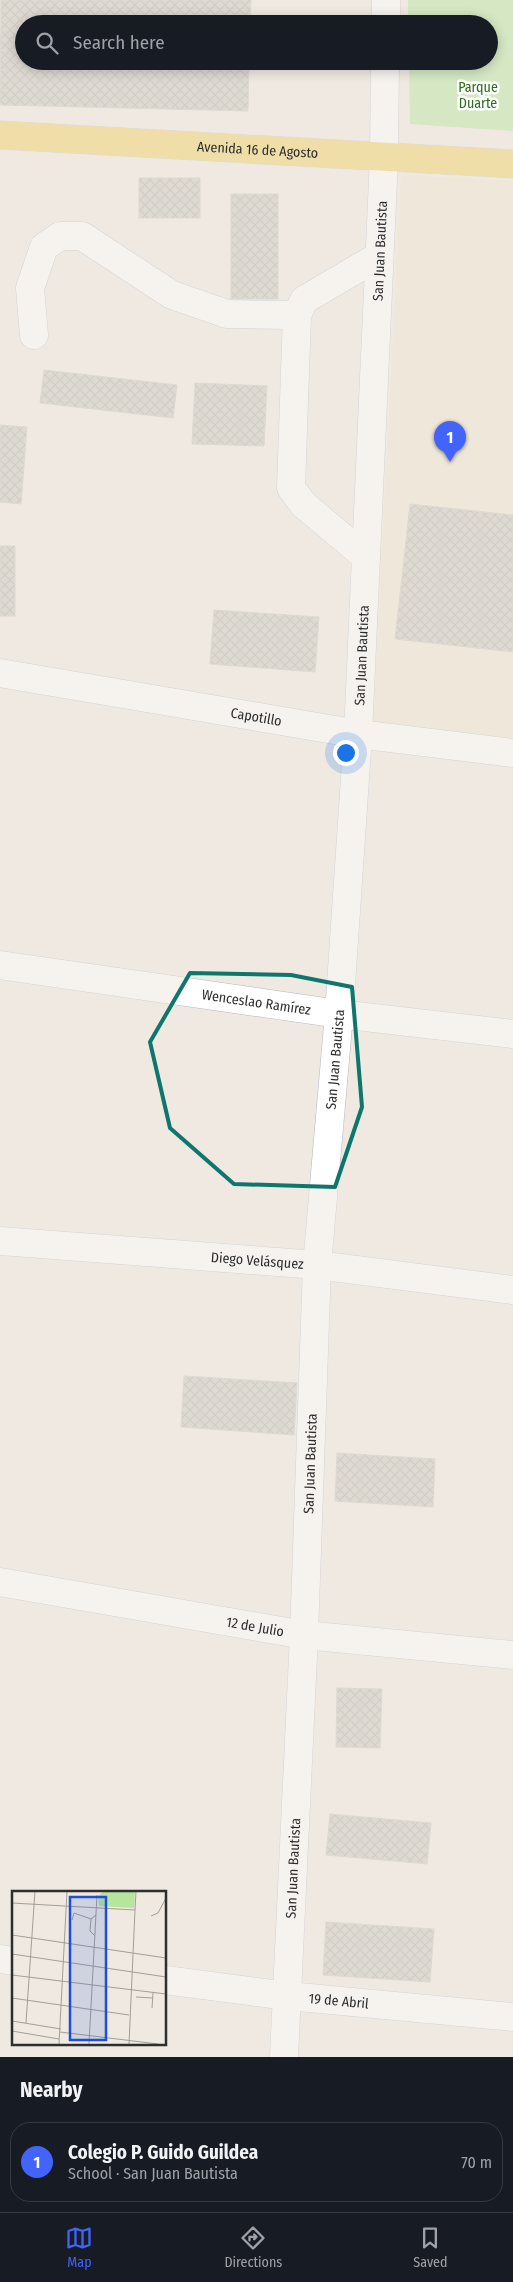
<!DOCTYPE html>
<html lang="en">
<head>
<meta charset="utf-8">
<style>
  body { margin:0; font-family:"Fira Sans Condensed",sans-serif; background:#20242c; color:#f1f3f6 }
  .you { position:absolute; left:345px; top:752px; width:18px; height:18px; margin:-12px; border:4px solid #fff; border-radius:50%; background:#1a73e8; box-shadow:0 0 0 8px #1a73e833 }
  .badge { display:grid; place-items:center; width:32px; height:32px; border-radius:50%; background:#4264fb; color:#fff; font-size:16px; font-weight:700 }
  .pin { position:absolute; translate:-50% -41px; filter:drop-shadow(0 1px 2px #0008) }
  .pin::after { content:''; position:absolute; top:26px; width:18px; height:15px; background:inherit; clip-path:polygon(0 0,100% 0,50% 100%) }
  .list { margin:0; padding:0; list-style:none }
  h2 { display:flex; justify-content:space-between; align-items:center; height:65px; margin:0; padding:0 20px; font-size:21px }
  h2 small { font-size:16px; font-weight:400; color:#9ea1a6 }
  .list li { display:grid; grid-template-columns:32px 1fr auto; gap:15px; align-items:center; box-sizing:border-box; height:80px; margin:0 10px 10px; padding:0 10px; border:1px solid #363941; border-radius:20px }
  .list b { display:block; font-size:19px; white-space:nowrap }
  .list p { margin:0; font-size:16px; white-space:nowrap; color:#9ea1a6 }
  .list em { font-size:16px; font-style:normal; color:#9ea1a6 }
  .icon { flex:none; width:28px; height:28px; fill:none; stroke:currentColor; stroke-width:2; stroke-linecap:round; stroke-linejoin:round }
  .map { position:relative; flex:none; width:513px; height:2057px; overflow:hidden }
  .search { position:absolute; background:#171b24; box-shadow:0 2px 12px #0003; left:15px; right:15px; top:15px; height:55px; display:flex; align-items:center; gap:12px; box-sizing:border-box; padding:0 18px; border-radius:28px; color:#9ea1a6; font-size:19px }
  .sheet { height:155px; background:#171b24 }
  nav { display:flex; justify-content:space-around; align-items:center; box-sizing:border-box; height:70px; border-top:1px solid #363941; background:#171b24; font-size:14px; color:#9ea1a6 }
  nav a { display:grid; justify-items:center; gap:2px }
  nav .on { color:#4264fb }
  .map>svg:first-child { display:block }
</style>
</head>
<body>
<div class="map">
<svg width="513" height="2057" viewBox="0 0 513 2057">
  <defs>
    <pattern id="building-cross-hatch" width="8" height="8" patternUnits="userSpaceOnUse" patternTransform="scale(1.25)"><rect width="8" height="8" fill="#cbc7bf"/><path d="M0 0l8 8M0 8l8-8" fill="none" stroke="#afaba4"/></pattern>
  </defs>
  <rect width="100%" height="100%" fill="#efe9e1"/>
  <polygon fill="#f0e6d1" points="401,175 513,181 513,754 372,743"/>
  <polygon fill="#b6e59e" points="408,0 513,0 513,131 410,124 409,61 489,61 489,24 408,24"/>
  <g fill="url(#building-cross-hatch)" stroke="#cbc5ba">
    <polygon points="1,0 251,0 250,24 24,24 24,61 249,61 248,111 0,105"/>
    <rect x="139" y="178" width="61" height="40"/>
    <rect x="231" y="194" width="47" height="105"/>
    <polygon points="44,370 177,385 173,418 40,403"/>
    <polygon points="195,383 267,386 264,446 192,444"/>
    <polygon points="0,425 27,427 21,504 0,502"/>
    <polygon points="410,504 513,515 513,652 395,639"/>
    <rect x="0" y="546" width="15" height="70"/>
    <polygon points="214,610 319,617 315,672 210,664"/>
    <polygon points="184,1376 297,1383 294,1435 181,1427"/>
    <polygon points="337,1453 435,1459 433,1507 335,1501"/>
    <polygon points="337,1688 382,1689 380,1748 336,1747"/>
    <polygon points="330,1814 431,1823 427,1864 326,1855"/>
    <polygon points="326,1922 434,1929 430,1982 323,1975"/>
  </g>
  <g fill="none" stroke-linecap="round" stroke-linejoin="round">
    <defs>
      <g id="minor">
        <polyline points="386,24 386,0"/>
        <polyline points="34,335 30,288 44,247 60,236 82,236 172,295 227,314 297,315"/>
        <polyline points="366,557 304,505 291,488 297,315 304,300 379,256"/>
        <path id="s1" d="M0,673l358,61 155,19"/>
        <path id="s2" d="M0,965l339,49 174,20"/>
        <path id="s3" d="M0,1241l317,24 196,25"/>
        <path id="s4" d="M0,1582l304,53 209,20"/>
        <polyline points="0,1959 14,1961"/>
        <path id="s5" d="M165,1980l123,16 225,21"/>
        <path id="s6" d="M284,2057l20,-422 13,-370 22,-251 19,-280 26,-576 1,-97"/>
      </g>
      <g id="major">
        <path id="s7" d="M0,135l513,29"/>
      </g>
    </defs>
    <use href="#minor" stroke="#b4b7c1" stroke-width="29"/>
    <use href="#major" stroke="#c9c9c9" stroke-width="29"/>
    <use href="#minor" stroke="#fff" stroke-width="28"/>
    <use href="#major" stroke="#f2d163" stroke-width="28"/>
  </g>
  <path d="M0 0H513V2057H0ZM190,973l101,2 61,12 10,120 -27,80 -101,-3 -64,-56 -20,-86z" fill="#efe9e1" fill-opacity=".55" fill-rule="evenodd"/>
  <path fill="none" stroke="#0f766e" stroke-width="4" stroke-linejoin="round" d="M190,973l101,2 61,12 10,120 -27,80 -101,-3 -64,-56 -20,-86z"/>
  <g text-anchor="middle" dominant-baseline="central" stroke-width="5" stroke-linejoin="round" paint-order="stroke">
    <g font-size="14" fill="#2c6e1b" stroke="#fff">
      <text x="478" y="87">Parque<tspan x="478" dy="16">Duarte</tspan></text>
    </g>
    <g font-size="14" fill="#2e2e2e" stroke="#fff">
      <text stroke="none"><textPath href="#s7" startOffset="258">Avenida 16 de Agosto</textPath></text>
      <text stroke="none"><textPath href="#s6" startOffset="1809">San Juan Bautista</textPath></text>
      <text stroke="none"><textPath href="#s6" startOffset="1404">San Juan Bautista</textPath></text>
      <text stroke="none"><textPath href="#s1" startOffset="260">Capotillo</textPath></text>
      <text stroke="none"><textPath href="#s2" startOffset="259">Wenceslao Ramírez</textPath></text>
      <text stroke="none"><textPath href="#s6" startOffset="999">San Juan Bautista</textPath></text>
      <text stroke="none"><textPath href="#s3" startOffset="258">Diego Velásquez</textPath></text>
      <text stroke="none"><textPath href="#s6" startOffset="594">San Juan Bautista</textPath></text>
      <text stroke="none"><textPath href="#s4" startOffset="259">12 de Julio</textPath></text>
      <text stroke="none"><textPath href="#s6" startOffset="189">San Juan Bautista</textPath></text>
      <text stroke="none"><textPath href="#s5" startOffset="175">19 de Abril</textPath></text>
    </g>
  </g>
  <g transform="translate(12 1891)">
    <rect width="154" height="154" fill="#efe9e1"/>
    <path d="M92,0l31,1 -1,16 -35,-2 -1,-10z" fill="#b6e59e"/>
    <path fill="none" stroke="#a29e99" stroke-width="1" d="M0,12l123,7 1,-19M139,25l7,-3 8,-15M60,29l2,-7 17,6M0,44l154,23M83,45l-5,-5 1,-12 5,-4M0,63l154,23M0,84l154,19M124,106l17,1M0,107l117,17M140,117l1,-15M0,130l49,8M14,132l9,-132M0,140l47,8M48,141l98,12M47,153l8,-153M77,153l8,-149M117,153l6,-134"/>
    <path fill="#1d4ed8" fill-opacity="0.15" stroke="#1d4ed8" stroke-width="2.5" d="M58,6h36v143h-36z"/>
    <rect width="154" height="154" fill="none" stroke="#2e2e2e" stroke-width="2.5"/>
  </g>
</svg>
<div class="you"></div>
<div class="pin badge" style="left:450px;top:462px">1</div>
<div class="search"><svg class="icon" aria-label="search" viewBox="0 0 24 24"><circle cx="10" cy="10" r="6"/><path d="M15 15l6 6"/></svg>Search here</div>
</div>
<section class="sheet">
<h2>Nearby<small></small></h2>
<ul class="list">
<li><span class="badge">1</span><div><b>Colegio P. Guido Guildea</b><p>School · San Juan Bautista</p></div><em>70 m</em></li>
</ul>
</section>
<nav>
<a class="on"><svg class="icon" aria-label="map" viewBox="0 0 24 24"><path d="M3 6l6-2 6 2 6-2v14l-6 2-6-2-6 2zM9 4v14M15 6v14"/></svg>Map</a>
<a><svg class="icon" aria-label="directions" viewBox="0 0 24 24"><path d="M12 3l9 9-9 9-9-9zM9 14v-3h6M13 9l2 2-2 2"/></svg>Directions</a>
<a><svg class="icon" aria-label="saved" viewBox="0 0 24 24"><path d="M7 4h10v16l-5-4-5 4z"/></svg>Saved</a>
</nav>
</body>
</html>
